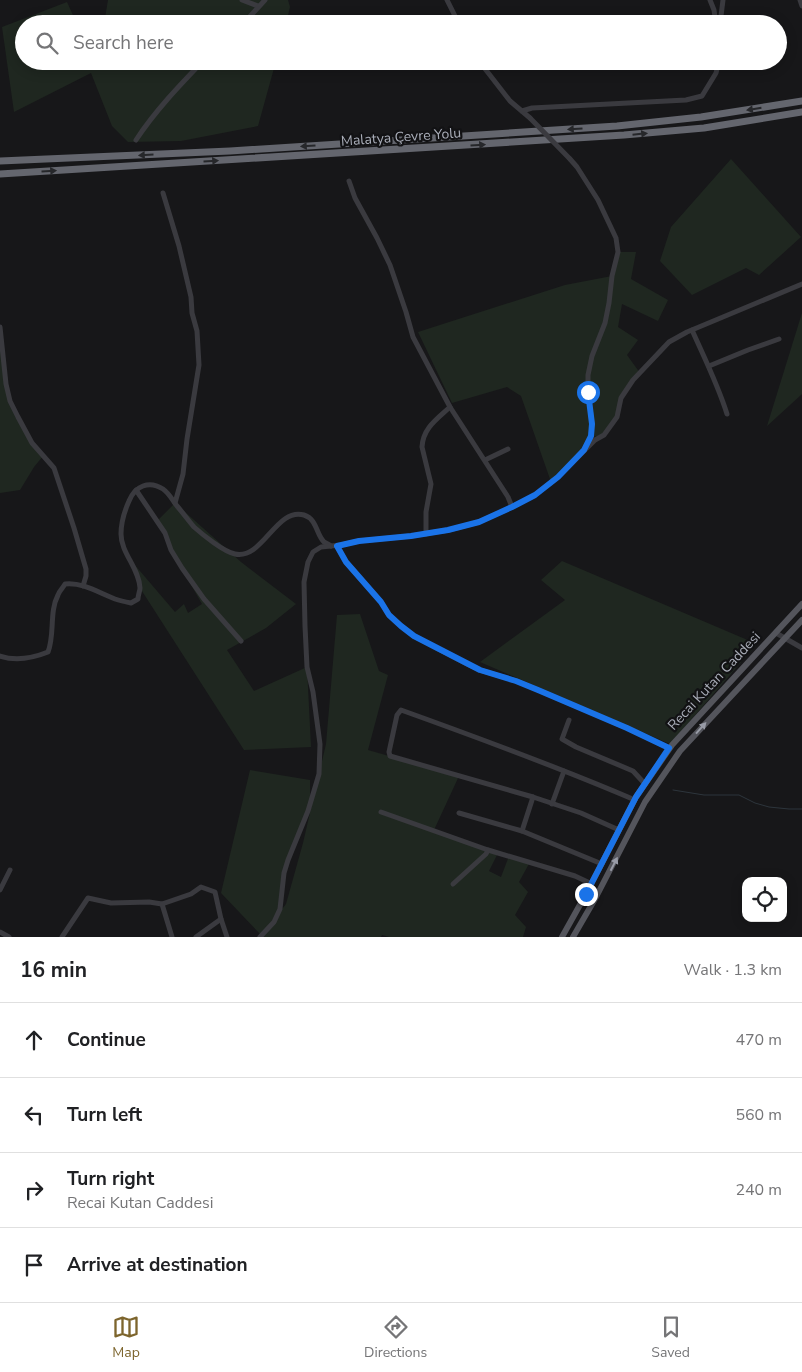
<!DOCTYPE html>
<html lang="en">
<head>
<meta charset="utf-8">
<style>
  body { margin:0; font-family:"Nunito Sans",sans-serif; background:#f2f2f2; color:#202124 }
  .controls { position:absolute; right:15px; bottom:15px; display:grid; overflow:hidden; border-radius:10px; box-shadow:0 2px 12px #0003 }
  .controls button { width:45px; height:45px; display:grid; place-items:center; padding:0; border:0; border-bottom:1px solid #e0e0e0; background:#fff; color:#202124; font:25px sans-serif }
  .stop { position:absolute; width:15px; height:15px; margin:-11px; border:4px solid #1a73e8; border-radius:50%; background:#fff }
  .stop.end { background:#1a73e8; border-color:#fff; box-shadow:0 1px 5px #0008 }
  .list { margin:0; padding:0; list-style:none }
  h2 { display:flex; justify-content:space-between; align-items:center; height:65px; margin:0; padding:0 20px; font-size:21px }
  h2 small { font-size:16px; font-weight:400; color:#757577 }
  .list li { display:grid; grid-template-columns:32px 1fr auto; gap:15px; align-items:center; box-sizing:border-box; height:75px; padding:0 20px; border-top:1px solid #e0e0e0 }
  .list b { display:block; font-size:19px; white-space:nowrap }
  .list p { margin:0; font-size:16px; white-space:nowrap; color:#757577 }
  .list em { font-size:16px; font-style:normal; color:#757577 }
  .icon { flex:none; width:28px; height:28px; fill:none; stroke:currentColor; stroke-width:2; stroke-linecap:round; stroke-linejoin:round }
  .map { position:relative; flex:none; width:802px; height:937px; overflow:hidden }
  .search { position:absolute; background:#fff; box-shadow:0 2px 12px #0003; left:15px; right:15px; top:15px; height:55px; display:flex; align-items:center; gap:12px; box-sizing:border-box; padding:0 18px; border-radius:28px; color:#757577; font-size:19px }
  .sheet { height:365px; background:#fff }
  nav { display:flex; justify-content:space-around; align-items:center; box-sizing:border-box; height:70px; border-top:1px solid #e0e0e0; background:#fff; font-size:14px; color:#757577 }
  nav a { display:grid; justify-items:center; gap:2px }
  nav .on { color:#7d652d }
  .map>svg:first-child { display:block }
</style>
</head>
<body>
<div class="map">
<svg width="802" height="937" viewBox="0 0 802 937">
  <rect width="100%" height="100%" fill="#171719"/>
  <g fill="#1f2720">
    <polygon points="108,0 288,0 290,7 286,24 104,24"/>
    <polygon points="67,2 77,24 24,24 24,61 94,61 96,66 97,61 276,61 258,126 181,141 128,142 112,126 91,73 14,112 2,27"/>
    <polygon points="731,159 801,237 759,275 746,268 692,295 660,261 671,227"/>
    <polygon points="618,252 636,252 631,279 668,300 658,321 622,304 618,327 638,340 627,355 640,373 621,398 617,417 604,435 591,437 585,450 551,482 521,396 507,387 452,403 418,332 565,285 612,276"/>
    <polygon points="802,313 802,394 767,426"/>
    <polygon points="0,327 10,401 32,443 43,456 34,467 20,490 0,493"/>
    <polygon points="175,503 241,562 296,604 266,628 227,650 254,691 307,667 311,747 244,750 140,588 128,557 175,612 184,604 188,613 202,604 171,550 157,521"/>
    <polygon points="562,561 757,644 670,744 480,662 565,600 541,580"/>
    <polygon points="360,614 379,671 388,675 368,750 459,776 434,830 498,853 489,871 501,877 509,856 530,862 519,882 528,892 515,915 526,927 523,937 389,937 382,935 381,937 260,937 261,935 221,893 250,770 310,780 310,805 286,866 279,913 286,904 303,843 326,744 337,615"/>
  </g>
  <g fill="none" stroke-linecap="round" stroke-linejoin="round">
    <polyline stroke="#2d353c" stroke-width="1" points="673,790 704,795 739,795 755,803 769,807 789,809 802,809"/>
    <g stroke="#3a3a3f" stroke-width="5">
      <polyline points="242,0 258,6"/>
      <polyline points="447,0 459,24"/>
      <polyline points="710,0 714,10 716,24"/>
      <polyline points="800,0 802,6"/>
      <polyline points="243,24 265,0"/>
      <polyline points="720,24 723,0"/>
      <polyline points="479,61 510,101 530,118"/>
      <polyline points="522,111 532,108 686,100 702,96 716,73 719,61"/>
      <path d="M136,140c19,-29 43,-54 67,-79"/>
      <path d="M349,181l6,17 22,40 13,27 16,47 7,25 37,70c-13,12 -27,21 -28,40l9,37 -5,28v22"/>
      <polyline points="163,193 179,246 191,297 192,313 197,331 199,365 187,439 183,474 175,503"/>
      <polyline points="0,327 6,384 10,401 18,417 32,443 54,468 74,528 86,569 86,576 83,586"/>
      <path d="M692,330c12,27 26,55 35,84"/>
      <polyline points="709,366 748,350 779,339"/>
      <polyline points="450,407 508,497 512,507"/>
      <polyline points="587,448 595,440 604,435 617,417 621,398 633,380 669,342 687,332 802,284"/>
      <polyline points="485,460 508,449"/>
      <polyline points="136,490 165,533 171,550 182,568 204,599 241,641"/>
      <polyline points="337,546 346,562 381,602 389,615 401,626 414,636 467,664 480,670 516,681 538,690 627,728 669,748"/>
      <polyline points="776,633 802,648"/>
      <path d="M0,656c15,5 33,2 48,-4 7,-18 1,-40 10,-57 1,-4 5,-7 7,-11 18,-2 34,9 50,15 6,2 11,3 16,4l7,-4c0,-4 2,-8 2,-11 -1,-20 -19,-35 -19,-54 0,-11 4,-24 8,-33 6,-15 20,-21 34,-12 6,4 10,12 14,17 6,7 11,14 17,21 9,8 30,25 41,27 28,6 41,-47 69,-39 13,4 12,19 20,27 2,1 5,2 7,4"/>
      <polyline points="569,720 562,739 576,747 633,771 645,784"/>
      <polyline points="533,797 522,831 602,864"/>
      <polyline points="552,804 564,771"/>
      <polyline points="381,812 488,850 575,876 592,884"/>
      <polyline points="459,813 522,831"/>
      <path d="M619,830l-38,-17 -48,-16 -143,-41 -1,-4 8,-37 4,-5c78,28 157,57 234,90"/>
      <polyline points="453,884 486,854 488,850"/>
      <polyline points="0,890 10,870"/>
      <polyline points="221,919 227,937"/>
      <polyline points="0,932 9,937"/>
      <polyline points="62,937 88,898 111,903 149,902 162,904"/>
      <polyline points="172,937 162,904 191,894 201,887 215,892 221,919 196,937"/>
      <polyline points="260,937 274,922 280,909 284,873 288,860 308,811 319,774 320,744 313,692 307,667 305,626 304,582 308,562 313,552 321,547 341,545 359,541 411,536 449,530 479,522 512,507 535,495 558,477 585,450 591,436 592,423 588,392 588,375 592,356 605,323 609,303 612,276 618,252 616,238 598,200 577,167 570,159"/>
    </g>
    <g stroke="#54555c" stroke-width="6">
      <polyline points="562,937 586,894 636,797 672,745 802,604"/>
      <polyline points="573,937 595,899 645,802 680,751 802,620"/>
    </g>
    <g stroke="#64666e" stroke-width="7">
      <polyline points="0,161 230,151 617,126 701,117 802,101"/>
      <polyline points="0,174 624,135 704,128 802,112"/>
    </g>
    <polyline stroke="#3a3a3f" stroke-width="5" points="530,118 570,159"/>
  </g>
  <defs><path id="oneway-solid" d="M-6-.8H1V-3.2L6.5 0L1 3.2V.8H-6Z" transform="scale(1.25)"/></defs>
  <g fill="#26272a">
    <use href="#oneway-solid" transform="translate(754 109) rotate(171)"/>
    <use href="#oneway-solid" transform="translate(575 129) rotate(176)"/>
    <use href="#oneway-solid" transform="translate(640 134) rotate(-6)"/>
    <use href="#oneway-solid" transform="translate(478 145) rotate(-4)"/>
    <use href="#oneway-solid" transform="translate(308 146) rotate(176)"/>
    <use href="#oneway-solid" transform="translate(146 155) rotate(177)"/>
    <use href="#oneway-solid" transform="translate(211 161) rotate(-4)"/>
    <use href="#oneway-solid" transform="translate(49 171) rotate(-4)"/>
  </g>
  <g fill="#989ba6">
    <use href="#oneway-solid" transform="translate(701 728) rotate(-48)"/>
    <use href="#oneway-solid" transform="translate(614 864) rotate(-63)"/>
  </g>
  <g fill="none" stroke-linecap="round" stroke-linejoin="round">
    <polyline stroke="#1a73e8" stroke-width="6" points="586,894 636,797 669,748 627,728 538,690 516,681 480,670 414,636 401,626 389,615 381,602 346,562 337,546 359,541 411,536 448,530 479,522 512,507 535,495 558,477 584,450 591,436 592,424 588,392"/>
  </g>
  <g text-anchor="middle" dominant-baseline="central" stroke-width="4.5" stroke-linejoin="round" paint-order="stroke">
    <g font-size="14" fill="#a9adb8" stroke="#121214">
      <text transform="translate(401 137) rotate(-4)">Malatya Çevre Yolu</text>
      <text transform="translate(714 681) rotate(-47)">Recai Kutan Caddesi</text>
    </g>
  </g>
</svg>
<div class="controls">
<button><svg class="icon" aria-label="locate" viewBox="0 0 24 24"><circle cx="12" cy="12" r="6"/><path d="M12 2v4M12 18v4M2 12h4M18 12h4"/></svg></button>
</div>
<div class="stop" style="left:588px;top:392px"></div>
<div class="stop end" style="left:586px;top:894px"></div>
<div class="search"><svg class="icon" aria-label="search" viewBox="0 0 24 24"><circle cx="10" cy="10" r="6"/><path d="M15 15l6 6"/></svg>Search here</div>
</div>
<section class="sheet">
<h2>16 min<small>Walk · 1.3 km</small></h2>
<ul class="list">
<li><svg class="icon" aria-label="ahead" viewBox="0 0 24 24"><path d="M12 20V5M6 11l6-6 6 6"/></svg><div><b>Continue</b></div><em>470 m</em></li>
<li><svg class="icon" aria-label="left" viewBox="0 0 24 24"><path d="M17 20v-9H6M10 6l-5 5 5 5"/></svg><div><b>Turn left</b></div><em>560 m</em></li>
<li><svg class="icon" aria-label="right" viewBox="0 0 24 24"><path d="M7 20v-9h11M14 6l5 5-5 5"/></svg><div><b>Turn right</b><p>Recai Kutan Caddesi</p></div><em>240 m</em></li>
<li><svg class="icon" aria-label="arrive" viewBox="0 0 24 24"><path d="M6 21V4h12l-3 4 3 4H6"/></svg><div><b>Arrive at destination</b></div></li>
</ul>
</section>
<nav>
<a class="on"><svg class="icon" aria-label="map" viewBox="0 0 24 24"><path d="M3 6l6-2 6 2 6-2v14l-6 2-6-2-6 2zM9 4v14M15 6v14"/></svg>Map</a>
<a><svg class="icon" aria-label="directions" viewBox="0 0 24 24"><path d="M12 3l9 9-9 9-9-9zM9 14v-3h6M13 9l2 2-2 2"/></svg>Directions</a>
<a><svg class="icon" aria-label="saved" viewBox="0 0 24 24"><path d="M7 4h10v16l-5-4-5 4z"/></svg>Saved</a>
</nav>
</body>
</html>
